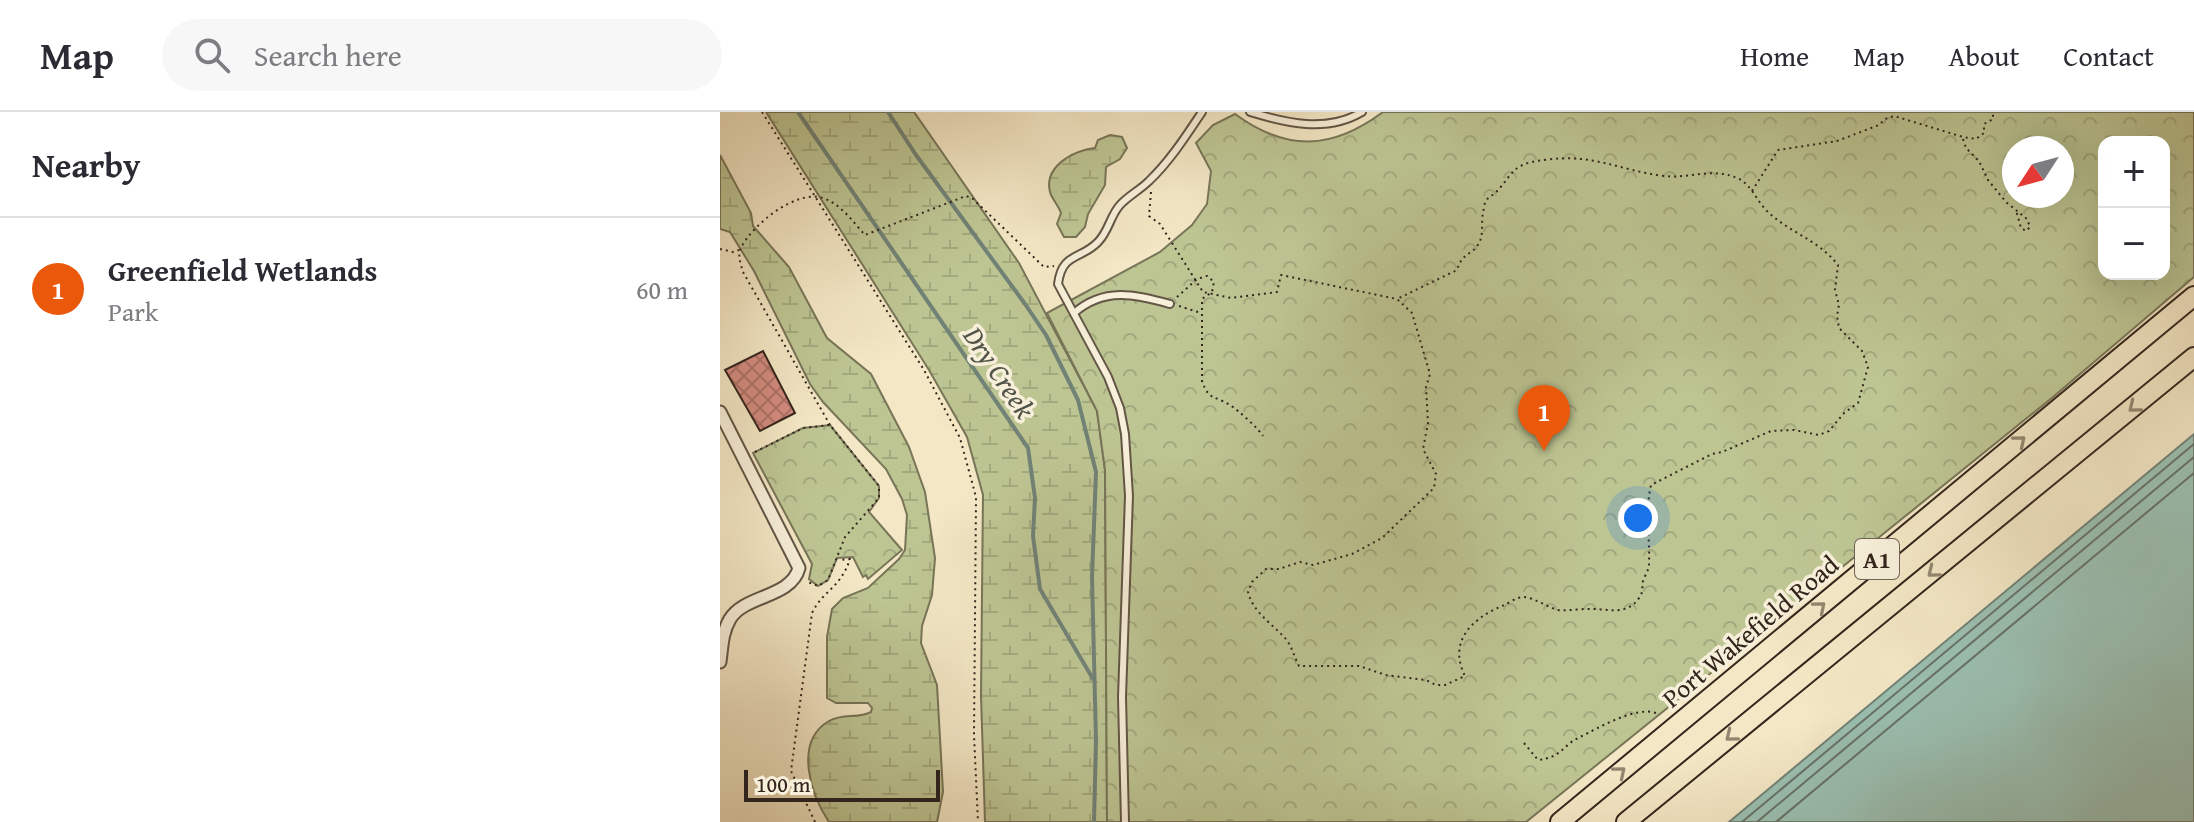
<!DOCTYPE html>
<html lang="en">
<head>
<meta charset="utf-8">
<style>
  body { margin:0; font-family:"Gentium Book Plus",serif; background:#f7f7f7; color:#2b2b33 }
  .controls { position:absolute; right:24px; top:24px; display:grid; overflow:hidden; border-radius:16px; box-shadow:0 8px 32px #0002 }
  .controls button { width:72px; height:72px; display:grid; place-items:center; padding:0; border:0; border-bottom:2px solid #e1e1e2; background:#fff; color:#2b2b33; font:40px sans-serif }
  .compass { position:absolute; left:1282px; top:24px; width:72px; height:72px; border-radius:50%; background:#fff; box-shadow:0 8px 32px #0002; rotate:234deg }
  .scale { position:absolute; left:24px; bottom:20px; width:196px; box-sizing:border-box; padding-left:8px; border:4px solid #33251c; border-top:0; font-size:22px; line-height:28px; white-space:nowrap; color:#33251c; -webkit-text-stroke:6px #f7efd9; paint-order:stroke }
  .you { position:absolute; left:918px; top:406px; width:28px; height:28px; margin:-20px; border:6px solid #fff; border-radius:50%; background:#1a73e8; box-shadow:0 0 0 12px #1a73e833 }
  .badge { display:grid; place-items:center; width:52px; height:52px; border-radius:50%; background:#ea580c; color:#fff; font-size:26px; font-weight:700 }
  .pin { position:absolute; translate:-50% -66px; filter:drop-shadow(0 2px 4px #0008) }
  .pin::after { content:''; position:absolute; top:42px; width:28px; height:24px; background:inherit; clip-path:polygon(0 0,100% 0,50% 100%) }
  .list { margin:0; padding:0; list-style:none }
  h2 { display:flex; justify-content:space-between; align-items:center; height:104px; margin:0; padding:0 32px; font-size:34px }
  h2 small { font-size:26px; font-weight:400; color:#7c7c81 }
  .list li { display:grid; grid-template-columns:52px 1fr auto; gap:24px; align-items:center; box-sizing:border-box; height:144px; padding:0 32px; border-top:2px solid #e1e1e2 }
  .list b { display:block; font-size:30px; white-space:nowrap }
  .list p { margin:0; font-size:26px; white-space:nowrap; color:#7c7c81 }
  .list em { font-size:26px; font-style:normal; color:#7c7c81 }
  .icon { flex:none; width:44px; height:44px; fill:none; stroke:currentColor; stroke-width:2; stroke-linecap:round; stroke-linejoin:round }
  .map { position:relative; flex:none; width:1474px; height:710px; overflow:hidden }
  header { display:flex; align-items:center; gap:48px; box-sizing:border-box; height:112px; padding:0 40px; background:#fff; border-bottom:2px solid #e1e1e2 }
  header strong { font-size:38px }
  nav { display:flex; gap:44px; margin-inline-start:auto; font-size:28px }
  .search { width:560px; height:72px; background:#f7f7f7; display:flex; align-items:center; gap:20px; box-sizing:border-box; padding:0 28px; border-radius:44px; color:#7c7c81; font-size:30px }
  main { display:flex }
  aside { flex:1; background:#fff }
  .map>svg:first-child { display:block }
</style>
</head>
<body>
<header>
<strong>Map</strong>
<div class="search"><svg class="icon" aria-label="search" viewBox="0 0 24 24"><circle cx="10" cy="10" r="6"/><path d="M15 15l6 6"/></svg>Search here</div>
<nav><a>Home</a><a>Map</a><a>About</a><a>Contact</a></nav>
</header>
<main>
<aside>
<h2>Nearby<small></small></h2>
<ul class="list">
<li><span class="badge">1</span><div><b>Greenfield Wetlands</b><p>Park</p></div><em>60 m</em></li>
</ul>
</aside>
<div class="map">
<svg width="1474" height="710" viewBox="0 0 1474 710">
  <defs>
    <pattern id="wetland-marsh" width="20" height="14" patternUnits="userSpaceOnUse" patternTransform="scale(2)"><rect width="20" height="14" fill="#bdc593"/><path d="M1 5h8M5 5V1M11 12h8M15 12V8" fill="none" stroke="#a3a97e"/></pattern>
    <pattern id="park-crowns" width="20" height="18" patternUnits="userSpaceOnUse" patternTransform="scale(2)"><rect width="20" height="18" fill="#bdc593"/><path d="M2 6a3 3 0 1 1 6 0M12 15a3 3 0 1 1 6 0" fill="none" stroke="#a3a97e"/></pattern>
    <pattern id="building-cross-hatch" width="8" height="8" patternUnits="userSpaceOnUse" patternTransform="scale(2)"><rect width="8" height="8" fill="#d38b7f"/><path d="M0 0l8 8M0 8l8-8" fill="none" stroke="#ac7167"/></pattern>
  </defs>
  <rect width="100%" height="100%" fill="#f3e7c5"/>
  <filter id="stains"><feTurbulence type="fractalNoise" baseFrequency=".0025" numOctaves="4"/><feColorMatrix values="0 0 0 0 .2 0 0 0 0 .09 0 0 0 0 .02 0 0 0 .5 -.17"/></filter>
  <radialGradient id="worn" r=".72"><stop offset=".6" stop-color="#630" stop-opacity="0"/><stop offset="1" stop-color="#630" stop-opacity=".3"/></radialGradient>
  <g fill="url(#wetland-marsh)" stroke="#787558" stroke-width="2">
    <polygon points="46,0 194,0 299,151 377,299 385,358 387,710 265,710 261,584 263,383 247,325 209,258"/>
    <path d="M390,23l12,2 5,11 -7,11 -14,8 -1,18 -17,29 -3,13 -9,10h-12l-7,-13 4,-11c-2,-6 -7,-12 -10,-18 -10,-27 22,-45 44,-47l3,-8z"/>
    <path d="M0,43l31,58 2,13 36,41 38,71 44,36 38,73 16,45 10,66 -3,37 -10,31 -1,17 16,42 6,107 -6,30h-108c-18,-27 -36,-80 0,-101 14,-8 29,-2 42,-9l1,-4 -4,-5h-32l-9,-5v-61l5,-28 11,-11 25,-10 31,-29 6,-9 2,-35 -5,-16 -16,-30 -63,-67 -13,-18 -56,-113 -24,-39 -10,-3z"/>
  </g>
  <g fill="url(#park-crowns)" stroke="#787558" stroke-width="2" fill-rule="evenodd">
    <path d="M663,0h811v165l-141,120 -527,425h-419l-2,-352 -8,-59 -50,-98 113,-61 32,-27 15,-21 4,-33 -15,-28 17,-18 22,-11c52,38 97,36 148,-2zM1384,30h60v132h-60zM1294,36h48v48h-48z"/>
    <polygon points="110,313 159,374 159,386 149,400 182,438 148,467 146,463 143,465 133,445 117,446 108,468 98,474 89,467 92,452 33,341 83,316"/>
  </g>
  <polygon fill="#9bc0b2" stroke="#718276" stroke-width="2" points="1474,322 1474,710 1009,710"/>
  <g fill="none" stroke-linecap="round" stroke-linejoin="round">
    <g stroke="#677267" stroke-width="2">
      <polyline points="1022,710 1474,332"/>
      <polyline points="1037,710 1474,345"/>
      <polyline points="1056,710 1474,361"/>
    </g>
    <g stroke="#718276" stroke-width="4">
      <polyline points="78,0 308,336 315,386 313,424 320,477 373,567"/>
      <polyline points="168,0 196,43 305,192 326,223 358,288 376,360 372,465 376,629 374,710"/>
    </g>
  </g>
  <polygon fill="url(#building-cross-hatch)" stroke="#33251c" stroke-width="2" points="43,239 75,301 40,319 5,258"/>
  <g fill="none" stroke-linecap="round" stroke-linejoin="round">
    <defs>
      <g id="service">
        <path d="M530,0c36,11 77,21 112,0"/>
        <path d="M354,201c30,-26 61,-19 96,-9"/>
        <path d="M405,710l-3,-125 7,-201 -4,-62 -5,-26 -12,-31 -50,-93c4,-32 23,-24 40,-42 11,-11 12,-26 22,-37 8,-9 20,-15 29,-24 21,-20 37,-45 53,-69"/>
      </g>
      <path id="minor" d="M0,300l79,156c-8,30 -55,27 -69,51 -8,13 -8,29 -10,43"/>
      <g id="trunk">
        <polyline points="840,710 1474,184"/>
        <polyline points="906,710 1474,245"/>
      </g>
    </defs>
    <use href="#service" stroke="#635646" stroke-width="10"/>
    <use href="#minor" stroke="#635646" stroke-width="15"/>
    <use href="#trunk" stroke="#33251c" stroke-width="22"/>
    <g stroke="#33251c" stroke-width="2" stroke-dasharray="2 4" stroke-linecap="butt">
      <polyline points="42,0 204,258 240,326 256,385 254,623 258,710"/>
      <polyline points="1243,27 1246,36 1259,49 1268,68 1286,90 1307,107 1310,115 1306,119 1301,116 1296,98"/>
      <polyline points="1032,79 1058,38 1117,29 1159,13 1165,7 1174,4 1243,25 1256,27 1264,21 1264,12 1273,7 1273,0"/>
      <path d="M431,80l-2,24 11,8 43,68 28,6 46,-6 4,-17 116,24 15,14 18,61 -4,13 2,36 -5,26 13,25 -2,14 -52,50 -30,16 -39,11 -13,-3 -21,7h-13l-14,13 -4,10c5,20 23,31 36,45 8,8 10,20 15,29h60l27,9 40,5 10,5h9l20,-9c-17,-34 6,-57 37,-70 7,-3 14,-9 22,-9 11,1 23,10 34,13 10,1 20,-1 30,-1 18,-1 38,8 51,-11 4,-4 3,-11 4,-17 2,-6 6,-11 6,-17 1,-26 -4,-53 2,-79l61,-31 10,-2 49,-21 23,-1 25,5 10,-4 15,-18 14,-10 10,-36 -6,-16 -23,-23 -2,-12 2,-11 -4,-15 3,-25c-20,-26 -51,-33 -73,-56 -9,-10 -15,-26 -28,-31 -25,-11 -48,1 -73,-2 -47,-6 -70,-23 -120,-16 -9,1 -22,3 -29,10 -7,6 -12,16 -20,23 -3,3 -7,4 -9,8 -2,3 -2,8 -3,12 -2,9 1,21 -4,30 -7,13 -16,8 -22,27l-60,29"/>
      <polyline points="0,137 13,140 19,138"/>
      <path d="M457,185l20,-18 10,-3 7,6 -2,10 -10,7v82c7,20 12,14 28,24 8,5 28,23 33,31"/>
      <polyline points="459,194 481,201"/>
      <path d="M110,313l-87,-153c-2,-8 -6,-16 -2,-24 11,-23 55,-59 82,-50 18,6 30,24 42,37l101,-39 6,2 72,69 10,-1"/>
      <polyline points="35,340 83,316 110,313 159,374 159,386 125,425 108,468 98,474 88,470"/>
      <path d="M804,631l14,17c25,-3 23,-14 42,-23 20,-10 56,-31 76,-24"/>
      <path d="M95,710l-24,-51 21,-158c12,-24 28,-24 38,-54l-11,1"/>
    </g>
    <use href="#service" stroke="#f7efd9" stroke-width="6"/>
    <use href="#minor" stroke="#f7efd9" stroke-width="11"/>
    <use href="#trunk" stroke="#f3e7c5" stroke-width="18"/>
  </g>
  <defs><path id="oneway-chevron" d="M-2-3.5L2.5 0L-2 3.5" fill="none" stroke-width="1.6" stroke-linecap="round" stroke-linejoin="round" transform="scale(2)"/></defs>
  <g stroke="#938670">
    <use href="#oneway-chevron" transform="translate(1414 295) rotate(141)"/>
    <use href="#oneway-chevron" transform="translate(1300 329) rotate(-40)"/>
    <use href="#oneway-chevron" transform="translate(1213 460) rotate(141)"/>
    <use href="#oneway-chevron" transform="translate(1100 495) rotate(-40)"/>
    <use href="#oneway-chevron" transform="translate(1011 624) rotate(141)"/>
    <use href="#oneway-chevron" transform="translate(900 660) rotate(-40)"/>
  </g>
  <g text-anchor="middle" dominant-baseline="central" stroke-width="7" stroke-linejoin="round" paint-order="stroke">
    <rect fill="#f7efd9" stroke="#6e6255" stroke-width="2" x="1135" y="427" width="44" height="40" rx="6"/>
    <g font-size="24" font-weight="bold" fill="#33251c">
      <text x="1157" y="447">A1</text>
    </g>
    <g font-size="26" fill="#33251c" stroke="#f7efd9">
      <text transform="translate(1030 519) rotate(-40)">Port Wakefield Road</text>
    </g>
    <g font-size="28" font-style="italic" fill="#525449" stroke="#f7efd9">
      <text transform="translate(280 260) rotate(56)">Dry Creek</text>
    </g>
  </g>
  <rect width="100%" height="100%" filter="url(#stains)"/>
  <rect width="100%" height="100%" fill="url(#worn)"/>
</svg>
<div class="controls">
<button>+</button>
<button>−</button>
</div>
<svg class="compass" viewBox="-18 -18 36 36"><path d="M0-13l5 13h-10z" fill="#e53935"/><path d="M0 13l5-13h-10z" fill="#7c7c81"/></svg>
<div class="scale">100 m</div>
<div class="you"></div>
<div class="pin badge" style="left:824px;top:339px">1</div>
</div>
</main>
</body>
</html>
